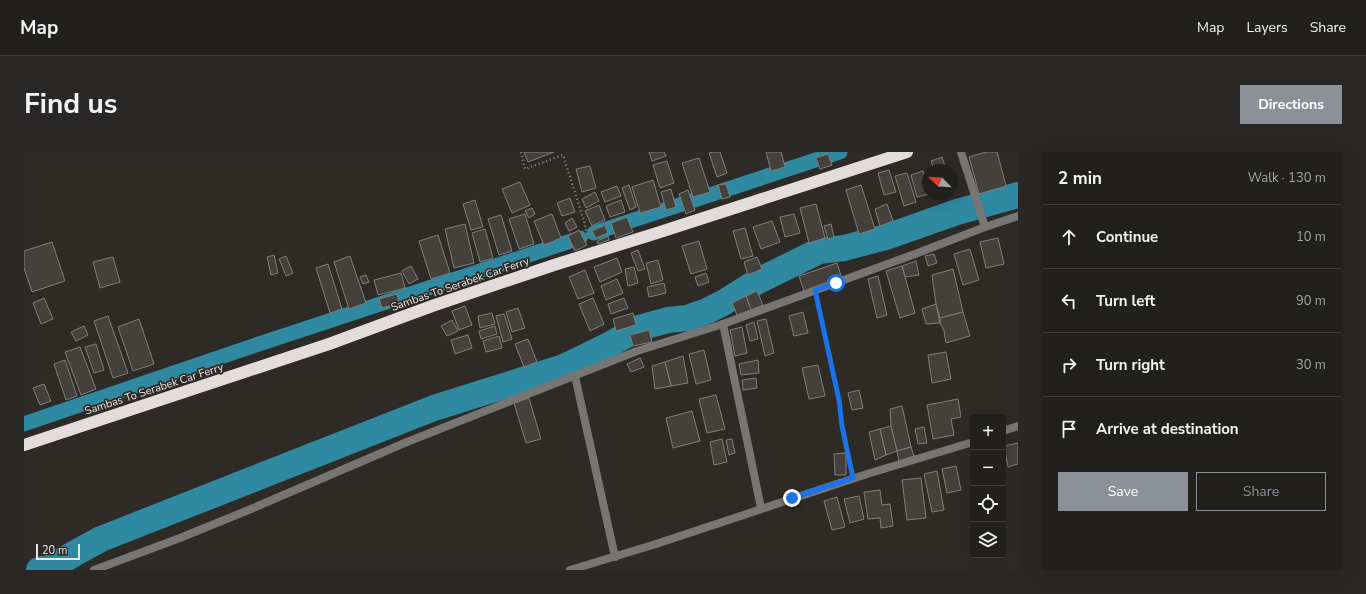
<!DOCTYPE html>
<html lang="en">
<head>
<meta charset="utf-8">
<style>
  body { margin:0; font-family:"Nunito Sans",sans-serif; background:#2a2826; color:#f1f3f6 }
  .controls { position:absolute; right:12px; bottom:12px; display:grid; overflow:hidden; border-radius:0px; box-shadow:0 4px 16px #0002 }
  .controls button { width:36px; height:36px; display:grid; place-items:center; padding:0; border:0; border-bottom:1px solid #3f3e3b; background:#22201d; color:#f1f3f6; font:20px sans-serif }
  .compass { position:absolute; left:898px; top:12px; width:36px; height:36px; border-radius:50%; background:#22201d; box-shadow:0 4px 16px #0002; rotate:294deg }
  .scale { position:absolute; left:12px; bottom:10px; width:44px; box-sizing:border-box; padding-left:4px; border:2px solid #e9e6e4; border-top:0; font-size:11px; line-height:14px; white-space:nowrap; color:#e9e6e4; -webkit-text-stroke:3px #2e2b27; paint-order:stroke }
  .stop { position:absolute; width:12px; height:12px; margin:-9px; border:3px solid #1a73e8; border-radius:50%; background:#fff }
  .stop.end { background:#1a73e8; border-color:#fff; box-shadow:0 1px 4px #0008 }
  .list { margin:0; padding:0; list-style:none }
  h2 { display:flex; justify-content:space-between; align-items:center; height:52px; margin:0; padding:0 16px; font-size:17px }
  h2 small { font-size:13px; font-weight:400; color:#a2a3a4 }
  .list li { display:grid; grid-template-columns:26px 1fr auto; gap:12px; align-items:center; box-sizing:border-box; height:64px; padding:0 16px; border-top:1px solid #3f3e3b }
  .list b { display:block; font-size:15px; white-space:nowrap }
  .list em { font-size:13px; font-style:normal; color:#a2a3a4 }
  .actions { display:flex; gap:8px; padding:12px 16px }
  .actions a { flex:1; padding:9px 0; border:1px solid #8c9099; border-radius:0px; text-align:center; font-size:14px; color:#8c9099 }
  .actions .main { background:#8c9099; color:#fff }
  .icon { flex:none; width:22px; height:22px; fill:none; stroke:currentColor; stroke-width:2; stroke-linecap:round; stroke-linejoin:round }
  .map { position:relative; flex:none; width:994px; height:418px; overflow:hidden; border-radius:0px }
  header { display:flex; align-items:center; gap:24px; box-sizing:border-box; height:56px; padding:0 20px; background:#22201d; border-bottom:1px solid #3f3e3b }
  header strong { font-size:19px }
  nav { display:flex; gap:22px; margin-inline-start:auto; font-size:14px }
  .intro { display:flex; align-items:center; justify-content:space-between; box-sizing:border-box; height:96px; padding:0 24px }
  h1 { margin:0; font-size:28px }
  .button { padding:10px 18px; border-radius:0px; background:#8c9099; color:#fff; font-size:14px; font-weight:700 }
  main { display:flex; gap:24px; padding:0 24px }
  aside { flex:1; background:#22201d; border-radius:0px; box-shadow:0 4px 16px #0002 }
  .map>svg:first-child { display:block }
</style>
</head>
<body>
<header>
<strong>Map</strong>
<nav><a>Map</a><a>Layers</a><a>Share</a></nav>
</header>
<div class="intro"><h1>Find us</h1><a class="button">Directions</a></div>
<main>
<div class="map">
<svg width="994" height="418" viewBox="0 0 994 418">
  <rect width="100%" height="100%" fill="#2e2b27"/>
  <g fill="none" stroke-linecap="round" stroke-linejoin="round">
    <g stroke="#2e89a1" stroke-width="15">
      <polyline points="570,81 816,0"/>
      <polyline points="0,272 226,195 556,86"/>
    </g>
    <polyline stroke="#2e89a1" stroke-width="26" points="15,418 33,412 53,400 77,387 410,256 540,215 583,194 615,176 644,168 663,166 683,159 699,151 734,129 795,99 820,96 862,85 933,60 994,43"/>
  </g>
  <g fill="#44413d" stroke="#827e79">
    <polygon points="500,0 530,0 504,10"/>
    <polygon points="625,0 640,0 642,4 628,9"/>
    <polygon points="689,0 696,0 703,21 693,25 685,1"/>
    <polygon points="742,0 757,0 761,15 747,19"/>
    <polygon points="962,0 973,0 982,34 955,42 945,5"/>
    <polygon points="804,2 808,13 796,17 792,6"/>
    <polygon points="918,5 922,18 910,18 907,9"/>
    <polygon points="675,6 686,40 669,45 658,11"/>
    <polygon points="643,9 650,31 636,36 629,13"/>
    <polygon points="566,14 572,36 558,40 552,17"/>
    <polygon points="865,18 872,40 860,43 854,21"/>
    <polygon points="899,19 904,34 904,42 893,45 887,23"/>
    <polygon points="883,21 892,50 880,54 871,24"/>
    <polygon points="629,28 637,55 616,61 608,35"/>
    <polygon points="496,30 506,53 488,61 478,37"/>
    <polygon points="702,32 706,45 698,47 694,33"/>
    <polygon points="605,33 612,55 606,58 598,36"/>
    <polygon points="837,33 851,77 835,82 822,38"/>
    <polygon points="593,34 597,44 581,50 577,40"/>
    <polygon points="647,37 652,55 642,58 637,40"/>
    <polygon points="664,38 671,58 662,62 655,42"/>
    <polygon points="571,40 575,49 562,56 558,47"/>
    <polygon points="546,46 551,60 538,64 533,51"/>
    <polygon points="451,48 459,75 447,78 439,52"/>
    <polygon points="597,48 601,60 586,65 582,54"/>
    <polygon points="792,52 801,86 785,91 776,56"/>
    <polygon points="863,52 869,69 856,74 851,57"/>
    <polygon points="575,53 581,68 568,74 561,59"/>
    <polygon points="508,56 511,62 505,66 501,59"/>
    <polygon points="501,62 510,92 495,97 485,67"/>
    <polygon points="528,62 537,86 520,93 510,69"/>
    <polygon points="770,62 776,81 761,85 756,65"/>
    <polygon points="477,63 488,99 475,103 464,67"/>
    <polygon points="603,65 609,80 592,86 587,71"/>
    <polygon points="548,66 553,75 545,79 541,71"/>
    <polygon points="748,69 756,90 737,97 729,75"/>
    <polygon points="441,72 450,111 430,116 421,77"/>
    <polygon points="807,72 810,85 804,87 800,74"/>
    <polygon points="581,73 584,81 572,86 568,79"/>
    <polygon points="721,76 729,104 717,107 709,79"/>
    <polygon points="461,77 469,106 456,110 448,81"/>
    <polygon points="555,78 563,93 551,99 544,84"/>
    <polygon points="414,83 426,121 407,127 395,89"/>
    <polygon points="584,84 585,88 574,92 573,89"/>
    <polygon points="974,86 980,112 962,116 956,90"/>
    <polygon points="675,89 683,117 667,122 658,94"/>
    <polygon points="28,90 41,129 8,140 0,116 0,99"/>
    <polygon points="946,97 955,128 939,133 930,102"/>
    <polygon points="614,98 621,117 614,119 607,101"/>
    <polygon points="910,102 913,111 904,114 901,104"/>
    <polygon points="250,103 254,121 247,123 243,105"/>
    <polygon points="262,104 269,121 262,124 255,107"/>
    <polygon points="326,104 342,151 325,157 310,110"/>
    <polygon points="89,105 96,130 76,136 69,110"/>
    <polygon points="733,105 738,117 724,123 720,110"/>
    <polygon points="593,106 598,120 576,130 570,115"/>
    <polygon points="634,108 639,128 627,132 622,111"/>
    <polygon points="892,109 895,123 881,125 878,114"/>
    <polygon points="813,111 818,127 780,139 775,124"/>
    <polygon points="304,112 318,157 306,161 292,116"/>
    <polygon points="387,114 394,127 385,132 378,119"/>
    <polygon points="878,114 891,161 876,166 862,119"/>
    <polygon points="610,115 614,131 604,134 601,117"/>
    <polygon points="929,117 939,160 916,166 912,152 908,123"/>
    <polygon points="561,118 570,141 554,147 545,125"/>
    <polygon points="377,121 381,136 354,143 350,128"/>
    <polygon points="682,121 685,130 674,134 671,125"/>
    <polygon points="342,123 345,130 339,132 336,125"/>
    <polygon points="854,124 863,163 853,166 844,127"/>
    <polygon points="593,127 599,141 582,148 577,134"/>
    <polygon points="640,131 642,141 625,145 623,135"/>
    <polygon points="733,139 739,153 727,158 722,144"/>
    <polygon points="373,142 375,151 358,156 355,147"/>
    <polygon points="722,144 727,158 713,163 708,151"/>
    <polygon points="20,146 29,167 17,172 9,151"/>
    <polygon points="569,146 580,172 566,179 555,152"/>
    <polygon points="600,146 604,156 587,162 584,152"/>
    <polygon points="912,152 916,171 902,172 898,157"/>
    <polygon points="441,154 448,173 435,178 428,159"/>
    <polygon points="494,156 501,176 488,180 482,160"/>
    <polygon points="779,160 784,181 770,184 765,164"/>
    <polygon points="939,160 946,184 922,191 920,179 916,171 916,166"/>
    <polygon points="468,161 471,172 456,176 454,164"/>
    <polygon points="609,161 612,173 592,179 589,167"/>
    <polygon points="480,162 488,187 479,190 472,164"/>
    <polygon points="84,164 104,221 89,226 70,169"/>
    <polygon points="115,167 130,212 109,219 94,175"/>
    <polygon points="742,167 750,201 741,204 733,169"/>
    <polygon points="428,168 434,179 423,184 417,174"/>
    <polygon points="730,170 734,187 726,189 722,173"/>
    <polygon points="60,174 64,183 52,189 47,180"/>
    <polygon points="471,174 473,182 457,187 455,179"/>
    <polygon points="718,175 723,201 711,204 706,178"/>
    <polygon points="625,178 628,190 609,194 606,183"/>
    <polygon points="444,183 448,196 431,202 427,188"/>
    <polygon points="475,184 478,196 462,200 459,189"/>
    <polygon points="504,187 513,210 500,215 491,192"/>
    <polygon points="72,192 80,218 70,221 61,195"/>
    <polygon points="56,195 72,237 57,243 41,200"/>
    <polygon points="680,198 687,228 672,232 665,202"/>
    <polygon points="922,200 927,227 908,231 904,203"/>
    <polygon points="659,204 664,231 647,234 641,210"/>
    <polygon points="616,206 620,215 607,220 603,212"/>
    <polygon points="41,208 53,244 42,248 30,212"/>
    <polygon points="734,208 735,221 717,223 715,212"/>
    <polygon points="641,210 647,234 631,237 628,214"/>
    <polygon points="794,213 801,244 785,247 778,216"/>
    <polygon points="732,226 733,236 719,238 718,228"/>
    <polygon points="20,232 27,249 16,253 9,236"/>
    <polygon points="835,238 839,256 828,258 824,241"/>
    <polygon points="692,243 701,277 683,281 675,247"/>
    <polygon points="505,246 517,287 502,291 490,251"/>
    <polygon points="934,247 937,265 927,267 930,283 909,287 903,253"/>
    <polygon points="878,254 887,295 873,299 867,274 866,257"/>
    <polygon points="668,259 676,289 649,296 642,266"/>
    <polygon points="867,274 873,299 862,303 856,277"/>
    <polygon points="900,275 903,291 894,292 891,277"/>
    <polygon points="856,277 862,303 851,308 845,280"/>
    <polygon points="698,287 703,310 690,313 686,290"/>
    <polygon points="708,287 711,301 705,303 702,288"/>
    <polygon points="994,291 994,312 984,315 980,294"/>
    <polygon points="887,295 890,304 875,309 873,299"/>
    <polygon points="822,301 822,323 811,323 810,302"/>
    <polygon points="932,314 937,338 923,341 918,317"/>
    <polygon points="913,319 920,358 908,360 900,322"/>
    <polygon points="897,326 902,366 883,368 878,328"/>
    <polygon points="856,338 858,353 866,352 869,374 857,376 856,366 844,367 840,340"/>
    <polygon points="835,344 840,367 826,371 820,347"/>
    <polygon points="813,345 821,375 808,378 800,349"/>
  </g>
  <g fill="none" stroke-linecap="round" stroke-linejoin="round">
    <g stroke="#8c8986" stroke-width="2.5" stroke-dasharray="1 3" stroke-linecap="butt">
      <polyline points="497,0 501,17 539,3 560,69 564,89"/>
      <polyline points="793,148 815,249 818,274 827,316"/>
    </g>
    <g stroke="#787575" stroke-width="8">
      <polyline points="937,0 961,75"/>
      <polyline points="699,172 737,356"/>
      <polyline points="551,224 591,405"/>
      <polyline points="979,279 994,274"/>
      <polyline points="70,418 156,386 227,357 383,290 613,199 699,172 891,102 961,75 994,64"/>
      <polyline points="546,418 632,392 843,322 949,290"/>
    </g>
    <polyline stroke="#e3dbdc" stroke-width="12" points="0,293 305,192 408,154 530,113 633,81 883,0"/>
  </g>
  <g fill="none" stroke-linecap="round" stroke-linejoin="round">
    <polyline stroke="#1a73e8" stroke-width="5" points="768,346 829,326 818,274 815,248 791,138 812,131"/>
  </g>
  <g text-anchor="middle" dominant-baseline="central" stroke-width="3.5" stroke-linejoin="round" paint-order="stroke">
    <g font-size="11" fill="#e9e6e4" stroke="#2e2b27">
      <text transform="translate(436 132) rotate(-19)">Sambas To Serabek Car Ferry</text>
      <text transform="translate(130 237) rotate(-18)">Sambas To Serabek Car Ferry</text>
    </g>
  </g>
</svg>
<div class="controls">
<button>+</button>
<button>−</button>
<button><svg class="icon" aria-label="locate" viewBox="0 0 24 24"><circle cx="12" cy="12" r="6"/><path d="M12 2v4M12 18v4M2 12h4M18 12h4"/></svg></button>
<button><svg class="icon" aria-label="layers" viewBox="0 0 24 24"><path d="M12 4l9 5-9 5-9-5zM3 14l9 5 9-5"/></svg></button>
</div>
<svg class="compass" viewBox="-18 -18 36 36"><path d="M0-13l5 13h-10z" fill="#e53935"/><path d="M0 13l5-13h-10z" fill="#a2a3a4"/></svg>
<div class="scale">20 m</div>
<div class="stop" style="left:812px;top:131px"></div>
<div class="stop end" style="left:768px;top:346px"></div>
</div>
<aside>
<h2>2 min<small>Walk · 130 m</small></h2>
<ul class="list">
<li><svg class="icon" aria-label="ahead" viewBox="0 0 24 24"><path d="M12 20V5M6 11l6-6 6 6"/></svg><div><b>Continue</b></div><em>10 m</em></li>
<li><svg class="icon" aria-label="left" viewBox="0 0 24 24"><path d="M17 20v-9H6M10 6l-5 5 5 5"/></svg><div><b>Turn left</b></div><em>90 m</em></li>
<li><svg class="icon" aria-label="right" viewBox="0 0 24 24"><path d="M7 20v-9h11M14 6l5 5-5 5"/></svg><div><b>Turn right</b></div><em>30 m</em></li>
<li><svg class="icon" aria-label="arrive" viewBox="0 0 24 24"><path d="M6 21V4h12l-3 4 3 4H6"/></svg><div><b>Arrive at destination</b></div></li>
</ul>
<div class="actions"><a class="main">Save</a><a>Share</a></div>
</aside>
</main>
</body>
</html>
